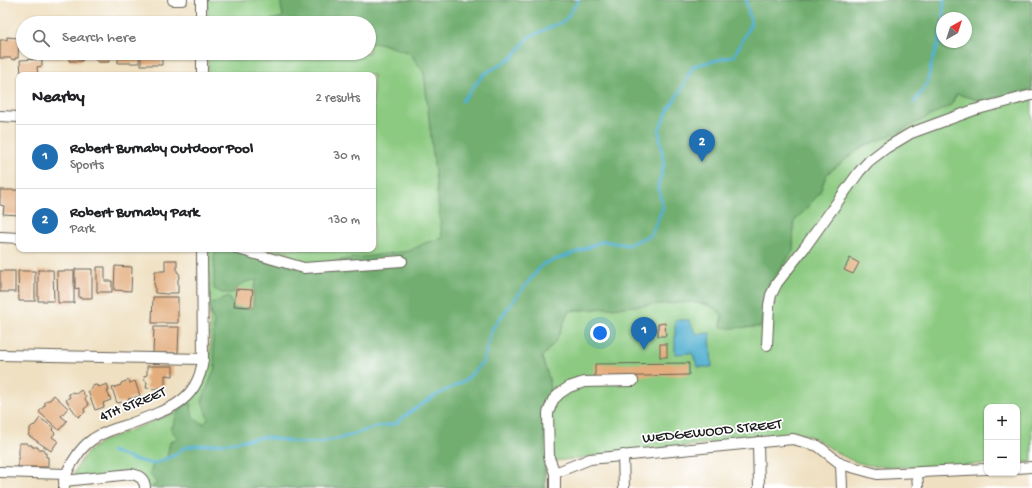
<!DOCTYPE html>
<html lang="en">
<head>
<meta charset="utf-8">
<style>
  body { margin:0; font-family:"Gochi Hand",sans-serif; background:#f2f2f2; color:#202124 }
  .controls { position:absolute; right:12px; bottom:12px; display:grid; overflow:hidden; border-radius:8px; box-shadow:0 1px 3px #0004 }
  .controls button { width:36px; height:36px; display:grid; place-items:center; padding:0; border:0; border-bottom:1px solid #e0e0e0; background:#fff; color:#202124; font:20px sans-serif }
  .compass { position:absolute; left:936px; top:12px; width:36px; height:36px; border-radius:50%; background:#fff; box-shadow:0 1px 3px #0004; rotate:39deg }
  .you { position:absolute; left:600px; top:333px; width:14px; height:14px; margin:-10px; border:3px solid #fff; border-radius:50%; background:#1a73e8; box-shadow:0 0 0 6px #1a73e833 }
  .badge { display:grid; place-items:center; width:26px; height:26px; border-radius:50%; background:#1f6fb2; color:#fff; font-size:13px; font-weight:700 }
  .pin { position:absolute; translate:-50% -33px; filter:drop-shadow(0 1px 2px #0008) }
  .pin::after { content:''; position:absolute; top:21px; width:14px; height:12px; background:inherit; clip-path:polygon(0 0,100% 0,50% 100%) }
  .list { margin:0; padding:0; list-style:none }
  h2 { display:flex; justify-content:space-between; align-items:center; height:52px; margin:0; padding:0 16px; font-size:17px }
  h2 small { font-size:13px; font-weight:400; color:#757577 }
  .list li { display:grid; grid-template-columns:26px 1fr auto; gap:12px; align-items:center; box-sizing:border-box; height:64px; padding:0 16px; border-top:1px solid #e0e0e0 }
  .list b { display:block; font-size:15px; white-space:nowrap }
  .list p { margin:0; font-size:13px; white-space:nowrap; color:#757577 }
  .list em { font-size:13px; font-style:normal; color:#757577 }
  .icon { flex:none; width:22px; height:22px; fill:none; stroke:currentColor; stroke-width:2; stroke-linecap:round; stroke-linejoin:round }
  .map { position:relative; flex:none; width:1032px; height:488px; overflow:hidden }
  .search { position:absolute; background:#fff; box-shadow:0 1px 3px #0004; left:16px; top:16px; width:360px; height:44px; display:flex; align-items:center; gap:10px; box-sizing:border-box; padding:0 14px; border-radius:22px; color:#757577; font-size:15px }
  .panel { position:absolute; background:#fff; box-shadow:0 1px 3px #0004; left:16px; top:72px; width:360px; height:180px; border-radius:8px }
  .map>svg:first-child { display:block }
</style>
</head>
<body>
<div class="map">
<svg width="1032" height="488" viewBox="0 0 1032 488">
  <rect width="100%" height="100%" fill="#fff"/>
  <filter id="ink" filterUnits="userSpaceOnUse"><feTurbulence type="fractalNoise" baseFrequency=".025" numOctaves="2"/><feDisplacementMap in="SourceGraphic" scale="8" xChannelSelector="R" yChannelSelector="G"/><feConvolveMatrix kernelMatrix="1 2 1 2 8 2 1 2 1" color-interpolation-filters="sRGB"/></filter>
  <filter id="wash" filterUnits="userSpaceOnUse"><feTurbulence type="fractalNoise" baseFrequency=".012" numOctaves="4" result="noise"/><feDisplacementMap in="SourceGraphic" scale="16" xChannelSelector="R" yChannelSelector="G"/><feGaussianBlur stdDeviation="0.9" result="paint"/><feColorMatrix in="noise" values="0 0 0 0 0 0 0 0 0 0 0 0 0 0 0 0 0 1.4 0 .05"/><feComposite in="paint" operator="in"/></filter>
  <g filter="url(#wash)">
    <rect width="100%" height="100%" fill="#efe0c1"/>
    <path fill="#8cca81" stroke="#54734e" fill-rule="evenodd" d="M207,0h825v462l-15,1v-56h-30v57c-25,1 -49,3 -74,3 -19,0 -39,1 -57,-5 -21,-7 -36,-25 -57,-29l-253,29v26h-401l-5,-11 -68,3c6,-18 14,-29 31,-39l71,-28c22,-14 33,-34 36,-59l-1,-105h164v-174h-165v-22h161v-30h-161zM942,18h24v24h-24z"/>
    <path fill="#71ae6f" stroke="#466546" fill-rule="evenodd" d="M280,0h752v89l-51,12 -24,-7 -6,11 -50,26 -39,16 -35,27 -8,20 -13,15 -12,13 -1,29 -23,32 -9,44 -31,1 -9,-1 1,-13 -13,-9 -20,-3 -120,9 -13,30 -14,16 7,21 1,15 -5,21 -1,74h-392v-2l5,-2 -7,-10 3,-10 14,-7 3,-15 8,-4 -7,-8 6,-15 6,-9 8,-3c1,13 1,16 13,21l4,-5 -6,-18 13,-33 -2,-25 1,-20 -6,-19 21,-7 5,12 19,-1 1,-21 3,-7c-13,2 -16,3 -24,13h-11l-8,-4v-34l4,-6h36l40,19 53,-9 62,-8 16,-8 17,-5 -18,-165 -14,-20 -31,-10 -10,1v-21h-109l23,-6zM942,18h24v24h-24z"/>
    <polygon fill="#52b0d0" stroke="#376676" points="675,320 689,320 696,334 710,333 712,367 698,367 692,353 675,354"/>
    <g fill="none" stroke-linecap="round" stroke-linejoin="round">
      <g stroke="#52b0d0" stroke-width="3">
        <polyline points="615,0 628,0"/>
        <polyline points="943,18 944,0"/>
        <polyline points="462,101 484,74 512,58 529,37 564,21 579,0"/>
        <polyline points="914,103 927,84 931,65 939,42 942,24"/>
        <polyline points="111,451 132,459 153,464 175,455 185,447 227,443 264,437 303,443 321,442 345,437 376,427 395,424 413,410 433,397 466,380 483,362 492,329 520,292 543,264 577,252 603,241 627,245 651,235 663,207 658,186 664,164 659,130 668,110 681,90 693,66 734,56 751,24 746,0"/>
      </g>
    </g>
    <g id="blocks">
      <g fill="#e3ad7e">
        <polygon points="7,37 19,38 18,58 15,58 15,60 11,59 11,58 0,58 0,40 7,40"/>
        <polygon points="45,53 67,53 67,55 60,55 60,58 45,58"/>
        <polygon points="69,53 82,53 82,55 83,55 83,60 82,60 82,61 69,61"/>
        <polygon points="94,53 115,53 115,58 109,58 109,62 97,62 97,59 94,59"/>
        <rect x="118" y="53" width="21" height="10"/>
        <polygon points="141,53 164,53 164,57 162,57 162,65 141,65"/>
        <polygon points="42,59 42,66 37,67 38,75 21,75 20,60"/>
        <polygon points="0,190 19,190 19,215 3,214 4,206 0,205"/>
        <polygon points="850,258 859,263 853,274 844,270"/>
        <polygon points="165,260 177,260 177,272 178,272 180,275 179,278 178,279 178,293 169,293 168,294 155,293 155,286 154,284 155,271 165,271"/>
        <polygon points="115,266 132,267 131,291 114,290"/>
        <polygon points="97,267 105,267 105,281 112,281 112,292 97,292"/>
        <polygon points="75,269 92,269 92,298 79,298 79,288 75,289"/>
        <polygon points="38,270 53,270 54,301 38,301"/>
        <rect x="0" y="271" width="15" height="21"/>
        <polygon points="18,271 35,271 35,301 19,301"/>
        <polygon points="57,271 74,271 74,303 58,303"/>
        <polygon points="236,289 253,290 251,307 234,306"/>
        <polygon points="153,297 178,297 178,323 152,323"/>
        <polygon points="665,323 666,336 658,336 658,324"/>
        <polygon points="154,327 179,327 178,353 153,353"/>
        <rect x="660" y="344" width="7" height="13"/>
        <polygon points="689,363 689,375 595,377 595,364"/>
        <polygon points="147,366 173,366 173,376 165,375 165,388 158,388 157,389 146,388 147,382 145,381 144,376 147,375"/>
        <polygon points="129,380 130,383 135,381 140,396 128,399 128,402 123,403 122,402 117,403 112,388 121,385 121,383"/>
        <polygon points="107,384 109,391 107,391 111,400 103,403 104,407 95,410 88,391 92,389 92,386 96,385 98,386 99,387"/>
        <polygon points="81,390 86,397 85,399 89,405 84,409 85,412 78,417 66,400 70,397 69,396 69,394 73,392 76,394"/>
        <polygon points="54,395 68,408 61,416 67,421 59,430 39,412 45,405 45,402 48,400 50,400"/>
        <polygon points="40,418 54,428 52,430 55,433 52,437 58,441 51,451 28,435 30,432 30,428 32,426 35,425"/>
        <polygon points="19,443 27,443 27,445 32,445 32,447 38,447 38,449 44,449 44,453 46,453 46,457 48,457 48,467 18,467 18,457 19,457"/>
      </g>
    </g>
  </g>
  <g filter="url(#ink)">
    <use href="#blocks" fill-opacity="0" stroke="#666156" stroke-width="1"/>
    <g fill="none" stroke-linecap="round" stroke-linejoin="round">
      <defs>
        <g id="minor">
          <polyline points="173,0 182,0"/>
          <polyline points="201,23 201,0"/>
          <polyline points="202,53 202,75"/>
          <polyline points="0,116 19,117"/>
          <polyline points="0,237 19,238"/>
          <polyline points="238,249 304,268 402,261"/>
          <polyline points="767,345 769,305 771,295 777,283 805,247 859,172 869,161 886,148 911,133 974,110 1032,95"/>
          <polyline points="0,355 203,359"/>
          <polyline points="758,442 759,488"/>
          <polyline points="623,455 624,488"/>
          <polyline points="841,464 842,488"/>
          <polyline points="1017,468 1032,467"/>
          <polyline points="0,472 66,474"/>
          <polyline points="555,473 590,459 793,439 818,446 841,464 877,474 987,469"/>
          <polyline points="917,473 918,488"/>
          <path d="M64,481l67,-7c8,1 14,5 14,14"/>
          <path d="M64,488c0,-12 5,-21 12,-31 4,-7 10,-13 17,-18 9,-6 20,-10 31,-13 9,-3 19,-7 29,-11 7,-3 15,-6 22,-10 17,-10 26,-27 28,-46l-1,-110"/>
          <polyline points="555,488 555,473 549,458 548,413 553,400 560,393 569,387 584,382 633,381"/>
        </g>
      </defs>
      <use href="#minor" stroke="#666156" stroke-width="12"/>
      <use href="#minor" stroke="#fff" stroke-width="10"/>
    </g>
  </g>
  <g text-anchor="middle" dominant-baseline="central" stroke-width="3.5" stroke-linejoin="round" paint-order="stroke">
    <g font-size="15" fill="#1c1c1c" stroke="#fff">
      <text transform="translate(133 405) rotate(-22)">4TH STREET</text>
      <text transform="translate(712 432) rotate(-6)">WEDGEWOOD STREET</text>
    </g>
  </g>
</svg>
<div class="controls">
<button>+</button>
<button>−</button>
</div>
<svg class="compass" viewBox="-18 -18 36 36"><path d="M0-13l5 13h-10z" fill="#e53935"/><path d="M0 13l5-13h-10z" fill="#757577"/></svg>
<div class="you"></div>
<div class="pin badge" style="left:644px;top:350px">1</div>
<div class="pin badge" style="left:702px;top:162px">2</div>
<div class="search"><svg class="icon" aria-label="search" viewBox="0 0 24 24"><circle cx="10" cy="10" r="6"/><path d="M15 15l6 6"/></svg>Search here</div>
<section class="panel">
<h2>Nearby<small>2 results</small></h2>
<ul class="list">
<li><span class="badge">1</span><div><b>Robert Burnaby Outdoor Pool</b><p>Sports</p></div><em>30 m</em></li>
<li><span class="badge">2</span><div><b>Robert Burnaby Park</b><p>Park</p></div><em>130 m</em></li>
</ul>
</section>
</div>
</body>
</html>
